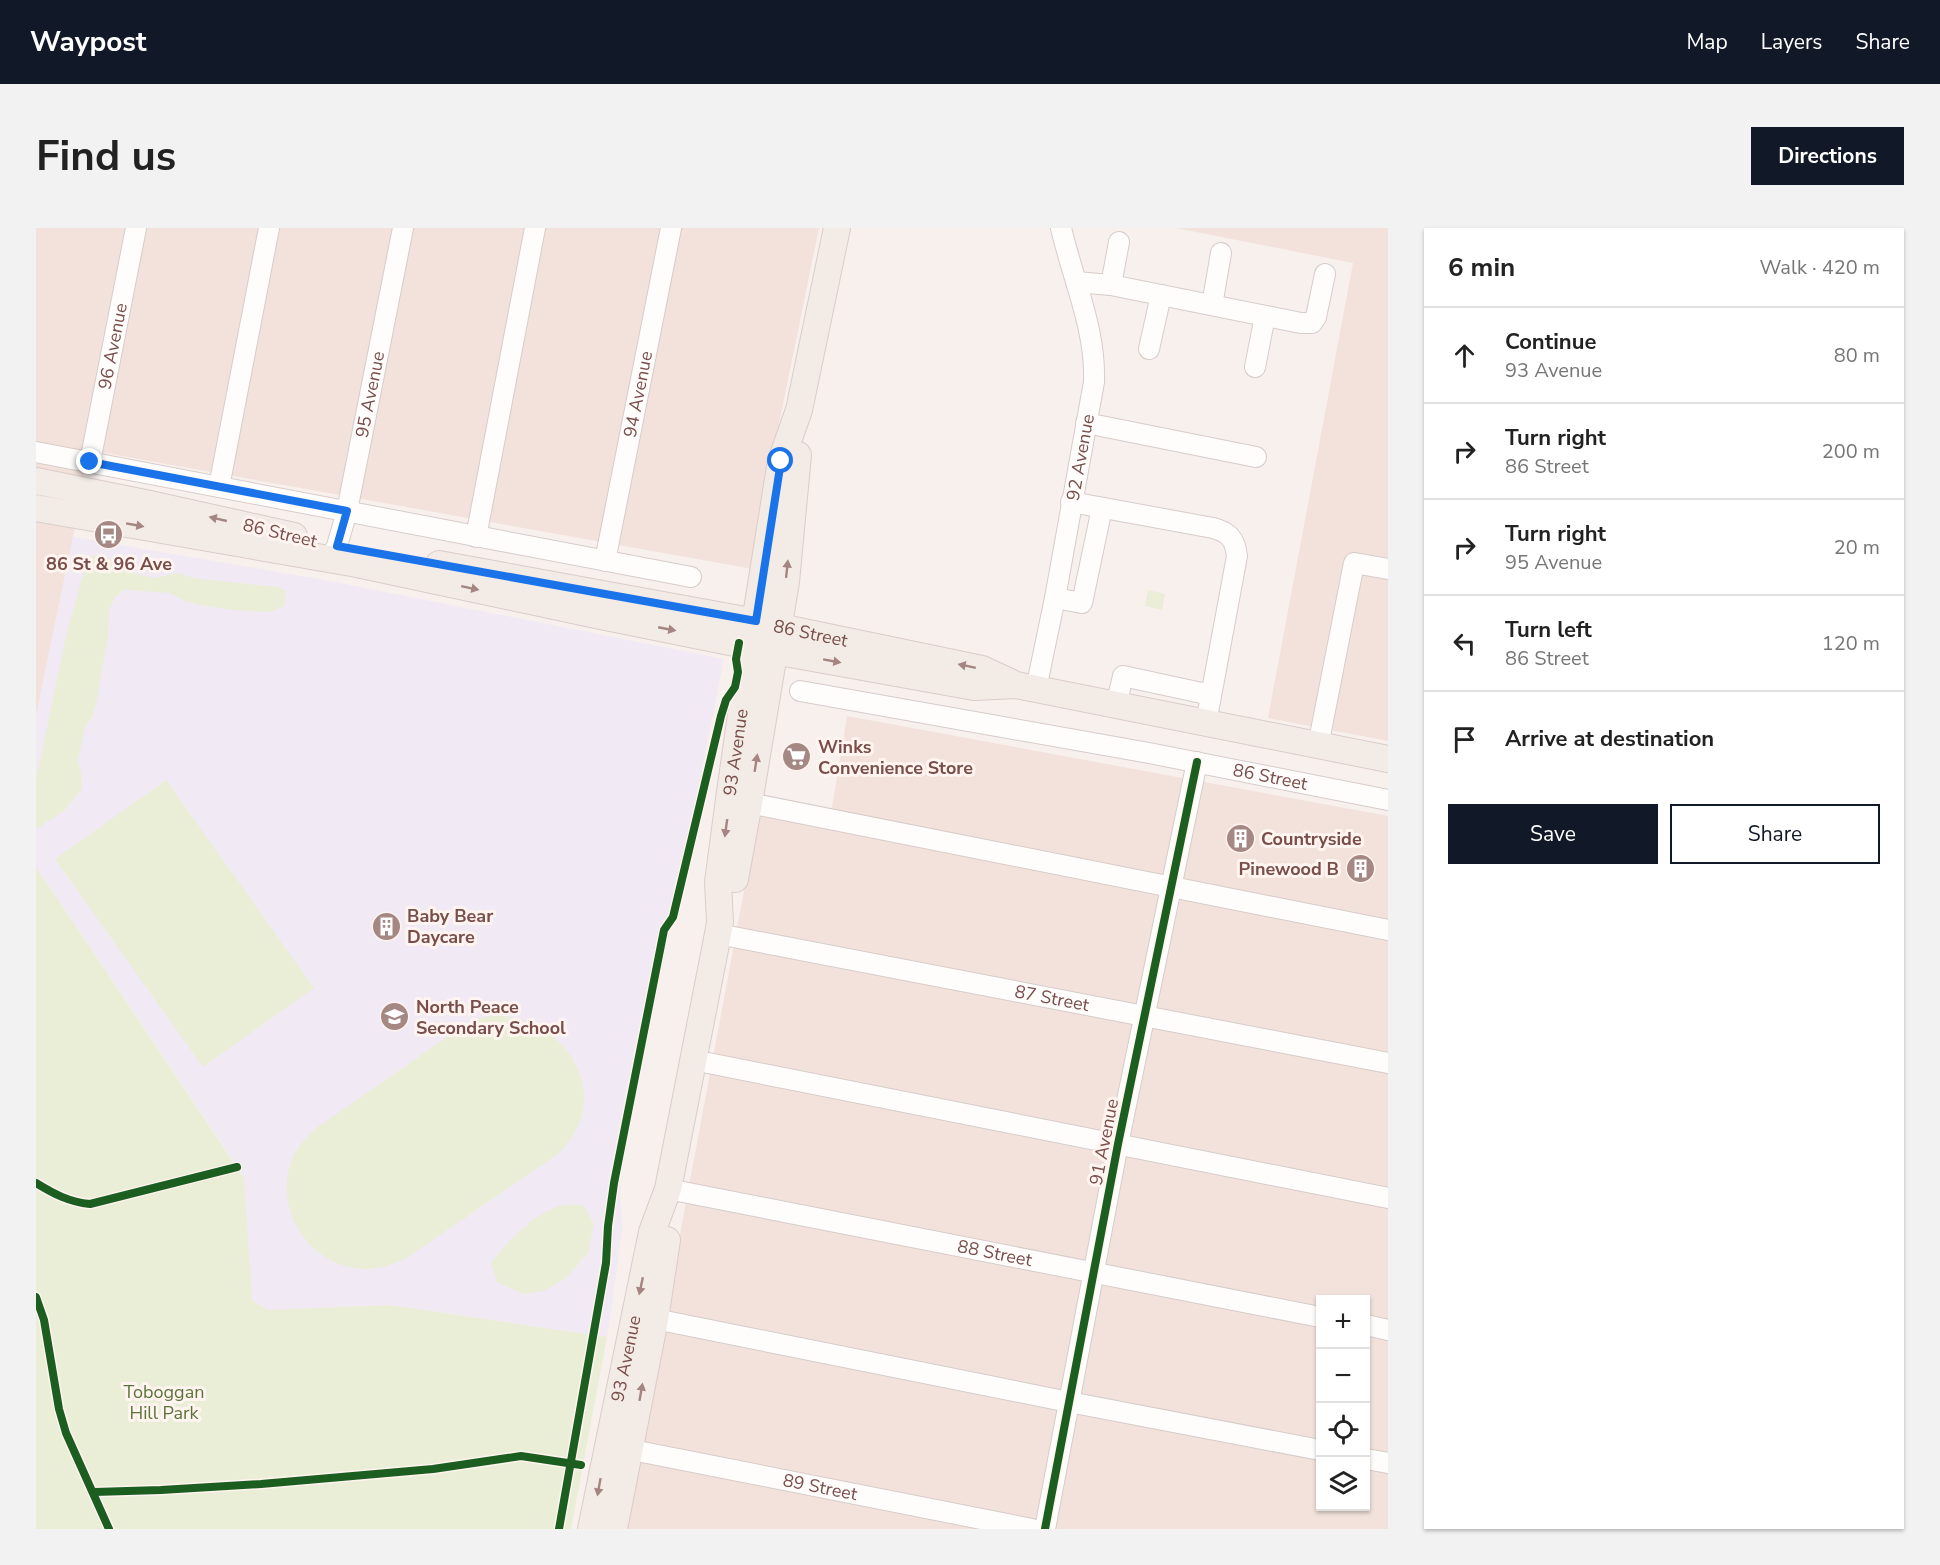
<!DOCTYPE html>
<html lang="en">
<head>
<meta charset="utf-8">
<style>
  body { margin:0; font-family:"Nunito Sans",sans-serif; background:#f2f2f2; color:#222 }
  .controls { position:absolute; right:18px; bottom:18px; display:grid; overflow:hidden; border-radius:0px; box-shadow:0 2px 4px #0004 }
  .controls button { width:54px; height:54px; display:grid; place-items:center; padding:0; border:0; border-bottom:2px solid #e0e0e0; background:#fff; color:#222; font:30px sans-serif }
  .stop { position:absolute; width:18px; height:18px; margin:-14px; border:4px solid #1a73e8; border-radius:50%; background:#fff }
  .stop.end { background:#1a73e8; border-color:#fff; box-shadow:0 2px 6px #0008 }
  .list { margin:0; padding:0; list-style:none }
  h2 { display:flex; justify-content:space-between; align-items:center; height:78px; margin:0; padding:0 24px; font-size:26px }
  h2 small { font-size:20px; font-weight:400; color:#767676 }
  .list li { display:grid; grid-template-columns:39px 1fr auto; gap:18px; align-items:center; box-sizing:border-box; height:96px; padding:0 24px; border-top:2px solid #e0e0e0 }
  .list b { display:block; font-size:22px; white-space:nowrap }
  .list p { margin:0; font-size:20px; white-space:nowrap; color:#767676 }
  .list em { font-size:20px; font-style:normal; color:#767676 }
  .actions { display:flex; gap:12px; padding:18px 24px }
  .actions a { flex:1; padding:14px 0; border:2px solid #111827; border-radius:0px; text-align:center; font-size:21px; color:#111827 }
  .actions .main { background:#111827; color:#fff }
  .icon { flex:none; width:33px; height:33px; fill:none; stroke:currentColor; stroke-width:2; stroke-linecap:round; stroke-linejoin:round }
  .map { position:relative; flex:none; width:1352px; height:1301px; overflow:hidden; border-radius:0px }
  header { display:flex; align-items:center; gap:36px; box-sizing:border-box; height:84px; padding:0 30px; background:#111827; color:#fff }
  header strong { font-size:28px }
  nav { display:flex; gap:33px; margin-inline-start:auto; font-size:21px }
  .intro { display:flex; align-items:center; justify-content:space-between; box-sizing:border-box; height:144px; padding:0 36px }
  h1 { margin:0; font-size:42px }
  .button { padding:15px 27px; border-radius:0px; background:#111827; color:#fff; font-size:21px; font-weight:700 }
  main { display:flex; gap:36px; padding:0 36px }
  aside { flex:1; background:#fff; border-radius:0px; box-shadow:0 2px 4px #0004 }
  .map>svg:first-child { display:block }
</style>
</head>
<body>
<header>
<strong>Waypost</strong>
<nav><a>Map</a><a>Layers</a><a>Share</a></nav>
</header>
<div class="intro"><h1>Find us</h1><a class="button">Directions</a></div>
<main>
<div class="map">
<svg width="1352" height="1301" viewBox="0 0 1352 1301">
  <rect width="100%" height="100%" fill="#f8f0ed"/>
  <g fill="#f2e2db" fill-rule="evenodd">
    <polygon points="0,0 783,0 729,264 717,341 52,222 37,309 0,488"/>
    <polygon points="1140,0 1352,0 1352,513 1232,490 1317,35"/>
    <path d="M811,488l541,100v713h-763l136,-729 70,14zM1284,1072h46v206h-46z"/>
  </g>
  <polygon fill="#f1e9f4" points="37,309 289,352 688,431 584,954 586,1003 571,1109 354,1077 215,1083 208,949 0,639 0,488"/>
  <g fill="#eaeed7">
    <polygon points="66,326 100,346 119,350 140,345 163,351 242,359 250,363 248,378 233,384 196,382 164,377 149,373 134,365 88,362 79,369 73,383 72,407 60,476 56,489 49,499 42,532 45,545 46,561 28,583 0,601 0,552 30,408 50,335 55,328"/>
    <polygon points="1112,362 1129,366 1126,382 1109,378"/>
    <polygon points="130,552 278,760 167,839 19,631"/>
    <polygon points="0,639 208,950 216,1072 232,1082 354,1077 571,1109 535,1301 0,1301"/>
    <path d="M459,787c75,4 123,86 60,141l-150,103c-12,5 -26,10 -40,10 -52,0 -92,-57 -74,-107 5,-14 14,-23 24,-33l148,-103 14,-7z"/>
    <path d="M547,977l11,19 -6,29 -23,26 -22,12 -19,3 -27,-12 -6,-18c12,-20 45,-51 68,-58 7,-2 17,-1 24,-1z"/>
  </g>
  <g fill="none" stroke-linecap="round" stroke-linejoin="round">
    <defs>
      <g id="minor">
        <polyline points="1040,54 1075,57 1265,95 1276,95 1280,89 1289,46"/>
        <polyline points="1075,57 1083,14"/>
        <polyline points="1176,77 1185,25"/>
        <polyline points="1113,121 1125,67"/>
        <polyline points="1219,139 1229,88"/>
        <polyline points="1050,195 1220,229"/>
        <polyline points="0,224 655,349"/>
        <path id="s1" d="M54,234l46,-234"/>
        <polyline points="183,259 233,0"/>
        <path d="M1035,274l142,26c16,4 22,11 24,28l-31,167"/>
        <polyline points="440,309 499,0"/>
        <path id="s2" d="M294,331l7,-13 10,-35 56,-283"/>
        <path id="s3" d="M569,333l66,-333"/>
        <polyline points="1019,370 1046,375 1066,280"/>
        <path id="s4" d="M1000,461l19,-91 39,-216c2,-53 -21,-102 -33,-154"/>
        <path id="s5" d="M764,463l349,62 239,47"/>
        <polyline points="1080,478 1087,448 1175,467"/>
        <polyline points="1282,518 1318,335 1352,341"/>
        <polyline points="713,575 1352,702"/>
        <path id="s6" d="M682,706l670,129"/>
        <polyline points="657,832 1352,970"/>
        <path id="s7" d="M632,961l652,128"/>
        <polyline points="619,1091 1033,1174 1284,1222"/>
        <polyline points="1330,1097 1352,1102"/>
        <path id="s8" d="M581,1219l415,82"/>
        <polyline points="1330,1231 1352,1235"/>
        <polyline points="1009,1301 1082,916 1161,534"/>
      </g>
      <g id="major">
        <polyline points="0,253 114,276 258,308"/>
        <polyline points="0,280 321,336 560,387 738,423 938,459 980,457 1352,531"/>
        <path id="s9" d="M403,336l317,58 226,47 28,13"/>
        <polyline points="699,651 713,575 750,354 762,227"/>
        <path id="s10" d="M555,1301l61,-297 16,-43 50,-255 2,-12 -2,-40 11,-83 20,-140 32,-198 18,-51 38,-182"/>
        <polyline points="578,1301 619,1091 631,1012"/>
      </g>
    </defs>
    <use href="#minor" stroke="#d7ccca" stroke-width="22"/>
    <use href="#major" stroke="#daccca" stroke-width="28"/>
    <use href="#minor" stroke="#fefdfc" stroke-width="20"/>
    <use href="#major" stroke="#f3ebe6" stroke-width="26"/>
    <defs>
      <g id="cycleway">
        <path d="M0,955c18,11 33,19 54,21l147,-37"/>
        <polyline points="0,1069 8,1092 23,1181 30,1205 73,1301"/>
        <polyline points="58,1264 125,1262 225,1256 397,1241 485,1228 545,1237"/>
        <polyline points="523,1301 570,1035 572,998 578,955 628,702 637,689 685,488 690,472 699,459 702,444 700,431 703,415"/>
        <polyline points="1009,1301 1082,916 1161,534"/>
      </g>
    </defs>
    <use href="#cycleway" stroke="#fff4ef" stroke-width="11"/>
    <use href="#cycleway" stroke="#1b5e20" stroke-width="8"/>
  </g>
  <defs><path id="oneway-solid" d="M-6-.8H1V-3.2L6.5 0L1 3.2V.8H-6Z" transform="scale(1.5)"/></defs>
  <g fill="#a48581">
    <use href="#oneway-solid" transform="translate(182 291) rotate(-167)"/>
    <use href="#oneway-solid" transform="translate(99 297) rotate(10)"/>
    <use href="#oneway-solid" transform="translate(751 341) rotate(-84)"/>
    <use href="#oneway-solid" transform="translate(434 360) rotate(12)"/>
    <use href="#oneway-solid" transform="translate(631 401) rotate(11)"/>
    <use href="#oneway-solid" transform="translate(796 433) rotate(10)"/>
    <use href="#oneway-solid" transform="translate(931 438) rotate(-168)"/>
    <use href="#oneway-solid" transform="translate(720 535) rotate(-81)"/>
    <use href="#oneway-solid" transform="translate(690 600) rotate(98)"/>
    <use href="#oneway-solid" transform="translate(605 1058) rotate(102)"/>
    <use href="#oneway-solid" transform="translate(605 1164) rotate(-80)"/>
    <use href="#oneway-solid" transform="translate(563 1259) rotate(100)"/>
  </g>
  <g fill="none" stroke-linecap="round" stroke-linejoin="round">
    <polyline stroke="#1a73e8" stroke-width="8" points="54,234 311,283 301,318 720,393 745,233"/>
  </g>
  <defs>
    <symbol id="bus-disc" viewBox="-11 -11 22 22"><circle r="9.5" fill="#a58783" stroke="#fff4ef"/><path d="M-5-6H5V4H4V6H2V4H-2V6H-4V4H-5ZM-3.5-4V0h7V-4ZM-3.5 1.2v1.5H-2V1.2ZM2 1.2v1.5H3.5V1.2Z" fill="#fff"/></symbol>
    <symbol id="supermarket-disc" viewBox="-11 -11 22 22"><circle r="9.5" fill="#a58783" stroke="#fff4ef"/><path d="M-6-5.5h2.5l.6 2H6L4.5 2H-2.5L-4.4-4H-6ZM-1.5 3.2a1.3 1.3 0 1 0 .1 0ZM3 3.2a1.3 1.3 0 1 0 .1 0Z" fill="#fff"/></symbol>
    <symbol id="building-disc" viewBox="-11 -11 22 22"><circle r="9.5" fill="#a58783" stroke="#fff4ef"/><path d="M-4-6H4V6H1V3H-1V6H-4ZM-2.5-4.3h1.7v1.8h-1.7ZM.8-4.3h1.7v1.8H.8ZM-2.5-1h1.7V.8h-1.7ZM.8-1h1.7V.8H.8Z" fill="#fff"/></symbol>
    <symbol id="school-disc" viewBox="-11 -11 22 22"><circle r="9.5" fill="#a58783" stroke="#fff4ef"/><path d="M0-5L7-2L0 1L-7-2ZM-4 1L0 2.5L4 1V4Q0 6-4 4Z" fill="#fff"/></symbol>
  </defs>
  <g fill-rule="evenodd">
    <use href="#bus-disc" x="56" y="290" width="33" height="33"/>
    <use href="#supermarket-disc" x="744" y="512" width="33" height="33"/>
    <use href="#building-disc" x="1188" y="594" width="33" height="33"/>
    <use href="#building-disc" x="1308" y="624" width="33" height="33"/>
    <use href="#building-disc" x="334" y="682" width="33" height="33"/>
    <use href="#school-disc" x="342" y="772" width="33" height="33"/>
  </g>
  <g text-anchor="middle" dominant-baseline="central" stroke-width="6" stroke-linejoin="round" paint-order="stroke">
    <g font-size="18" fill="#794e4a" stroke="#fff4ef">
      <text stroke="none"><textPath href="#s1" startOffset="118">96 Avenue</textPath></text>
      <text stroke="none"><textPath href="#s2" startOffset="170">95 Avenue</textPath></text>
      <text stroke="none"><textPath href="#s3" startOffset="170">94 Avenue</textPath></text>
      <text stroke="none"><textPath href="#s4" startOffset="236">92 Avenue</textPath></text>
      <text transform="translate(244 305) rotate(13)">86 Street</text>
      <text stroke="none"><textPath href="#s9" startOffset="378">86 Street</textPath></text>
      <text stroke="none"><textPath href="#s10" startOffset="792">93 Avenue</textPath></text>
      <text stroke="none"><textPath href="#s5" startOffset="478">86 Street</textPath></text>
      <text stroke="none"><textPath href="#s6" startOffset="340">87 Street</textPath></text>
      <text transform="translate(1068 914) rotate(-79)">91 Avenue</text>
      <text stroke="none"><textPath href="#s7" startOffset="333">88 Street</textPath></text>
      <text stroke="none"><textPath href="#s10" startOffset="174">93 Avenue</textPath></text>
      <text stroke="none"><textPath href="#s8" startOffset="207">89 Street</textPath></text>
    </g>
    <g font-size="18" font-weight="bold" fill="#794e4a" stroke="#fff4ef" text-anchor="start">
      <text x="73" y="336" text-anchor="middle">86 St &amp; 96 Ave</text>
      <text x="782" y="519">Winks<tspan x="782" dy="21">Convenience Store</tspan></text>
      <text x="1225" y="611">Countryside</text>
      <text x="1303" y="641" text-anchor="end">Pinewood B</text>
      <text x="371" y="688">Baby Bear<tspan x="371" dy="21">Daycare</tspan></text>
      <text x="380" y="779">North Peace<tspan x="380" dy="21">Secondary School</tspan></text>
    </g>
    <g font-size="18" fill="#5b733b" stroke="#fff4ef">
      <text x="128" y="1164">Toboggan<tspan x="128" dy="21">Hill Park</tspan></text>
    </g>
  </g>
</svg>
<div class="controls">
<button>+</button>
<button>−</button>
<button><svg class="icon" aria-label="locate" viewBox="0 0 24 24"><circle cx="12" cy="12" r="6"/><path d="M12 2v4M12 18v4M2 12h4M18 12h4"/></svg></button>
<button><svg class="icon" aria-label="layers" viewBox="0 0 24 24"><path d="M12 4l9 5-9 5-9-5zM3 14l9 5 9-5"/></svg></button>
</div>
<div class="stop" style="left:745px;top:233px"></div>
<div class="stop end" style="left:54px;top:234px"></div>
</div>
<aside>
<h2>6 min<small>Walk · 420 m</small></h2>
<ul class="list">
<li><svg class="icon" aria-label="ahead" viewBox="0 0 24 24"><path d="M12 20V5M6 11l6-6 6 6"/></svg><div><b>Continue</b><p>93 Avenue</p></div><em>80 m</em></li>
<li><svg class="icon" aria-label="right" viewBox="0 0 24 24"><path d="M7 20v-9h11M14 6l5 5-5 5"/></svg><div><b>Turn right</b><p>86 Street</p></div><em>200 m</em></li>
<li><svg class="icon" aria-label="right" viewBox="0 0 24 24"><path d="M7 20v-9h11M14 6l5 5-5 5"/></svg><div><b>Turn right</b><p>95 Avenue</p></div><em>20 m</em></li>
<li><svg class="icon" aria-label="left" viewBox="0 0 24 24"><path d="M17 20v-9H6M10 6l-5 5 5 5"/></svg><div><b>Turn left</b><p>86 Street</p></div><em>120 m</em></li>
<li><svg class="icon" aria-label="arrive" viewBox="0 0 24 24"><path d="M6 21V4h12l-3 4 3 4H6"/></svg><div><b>Arrive at destination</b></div></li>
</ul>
<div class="actions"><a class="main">Save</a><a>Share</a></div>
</aside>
</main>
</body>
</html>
